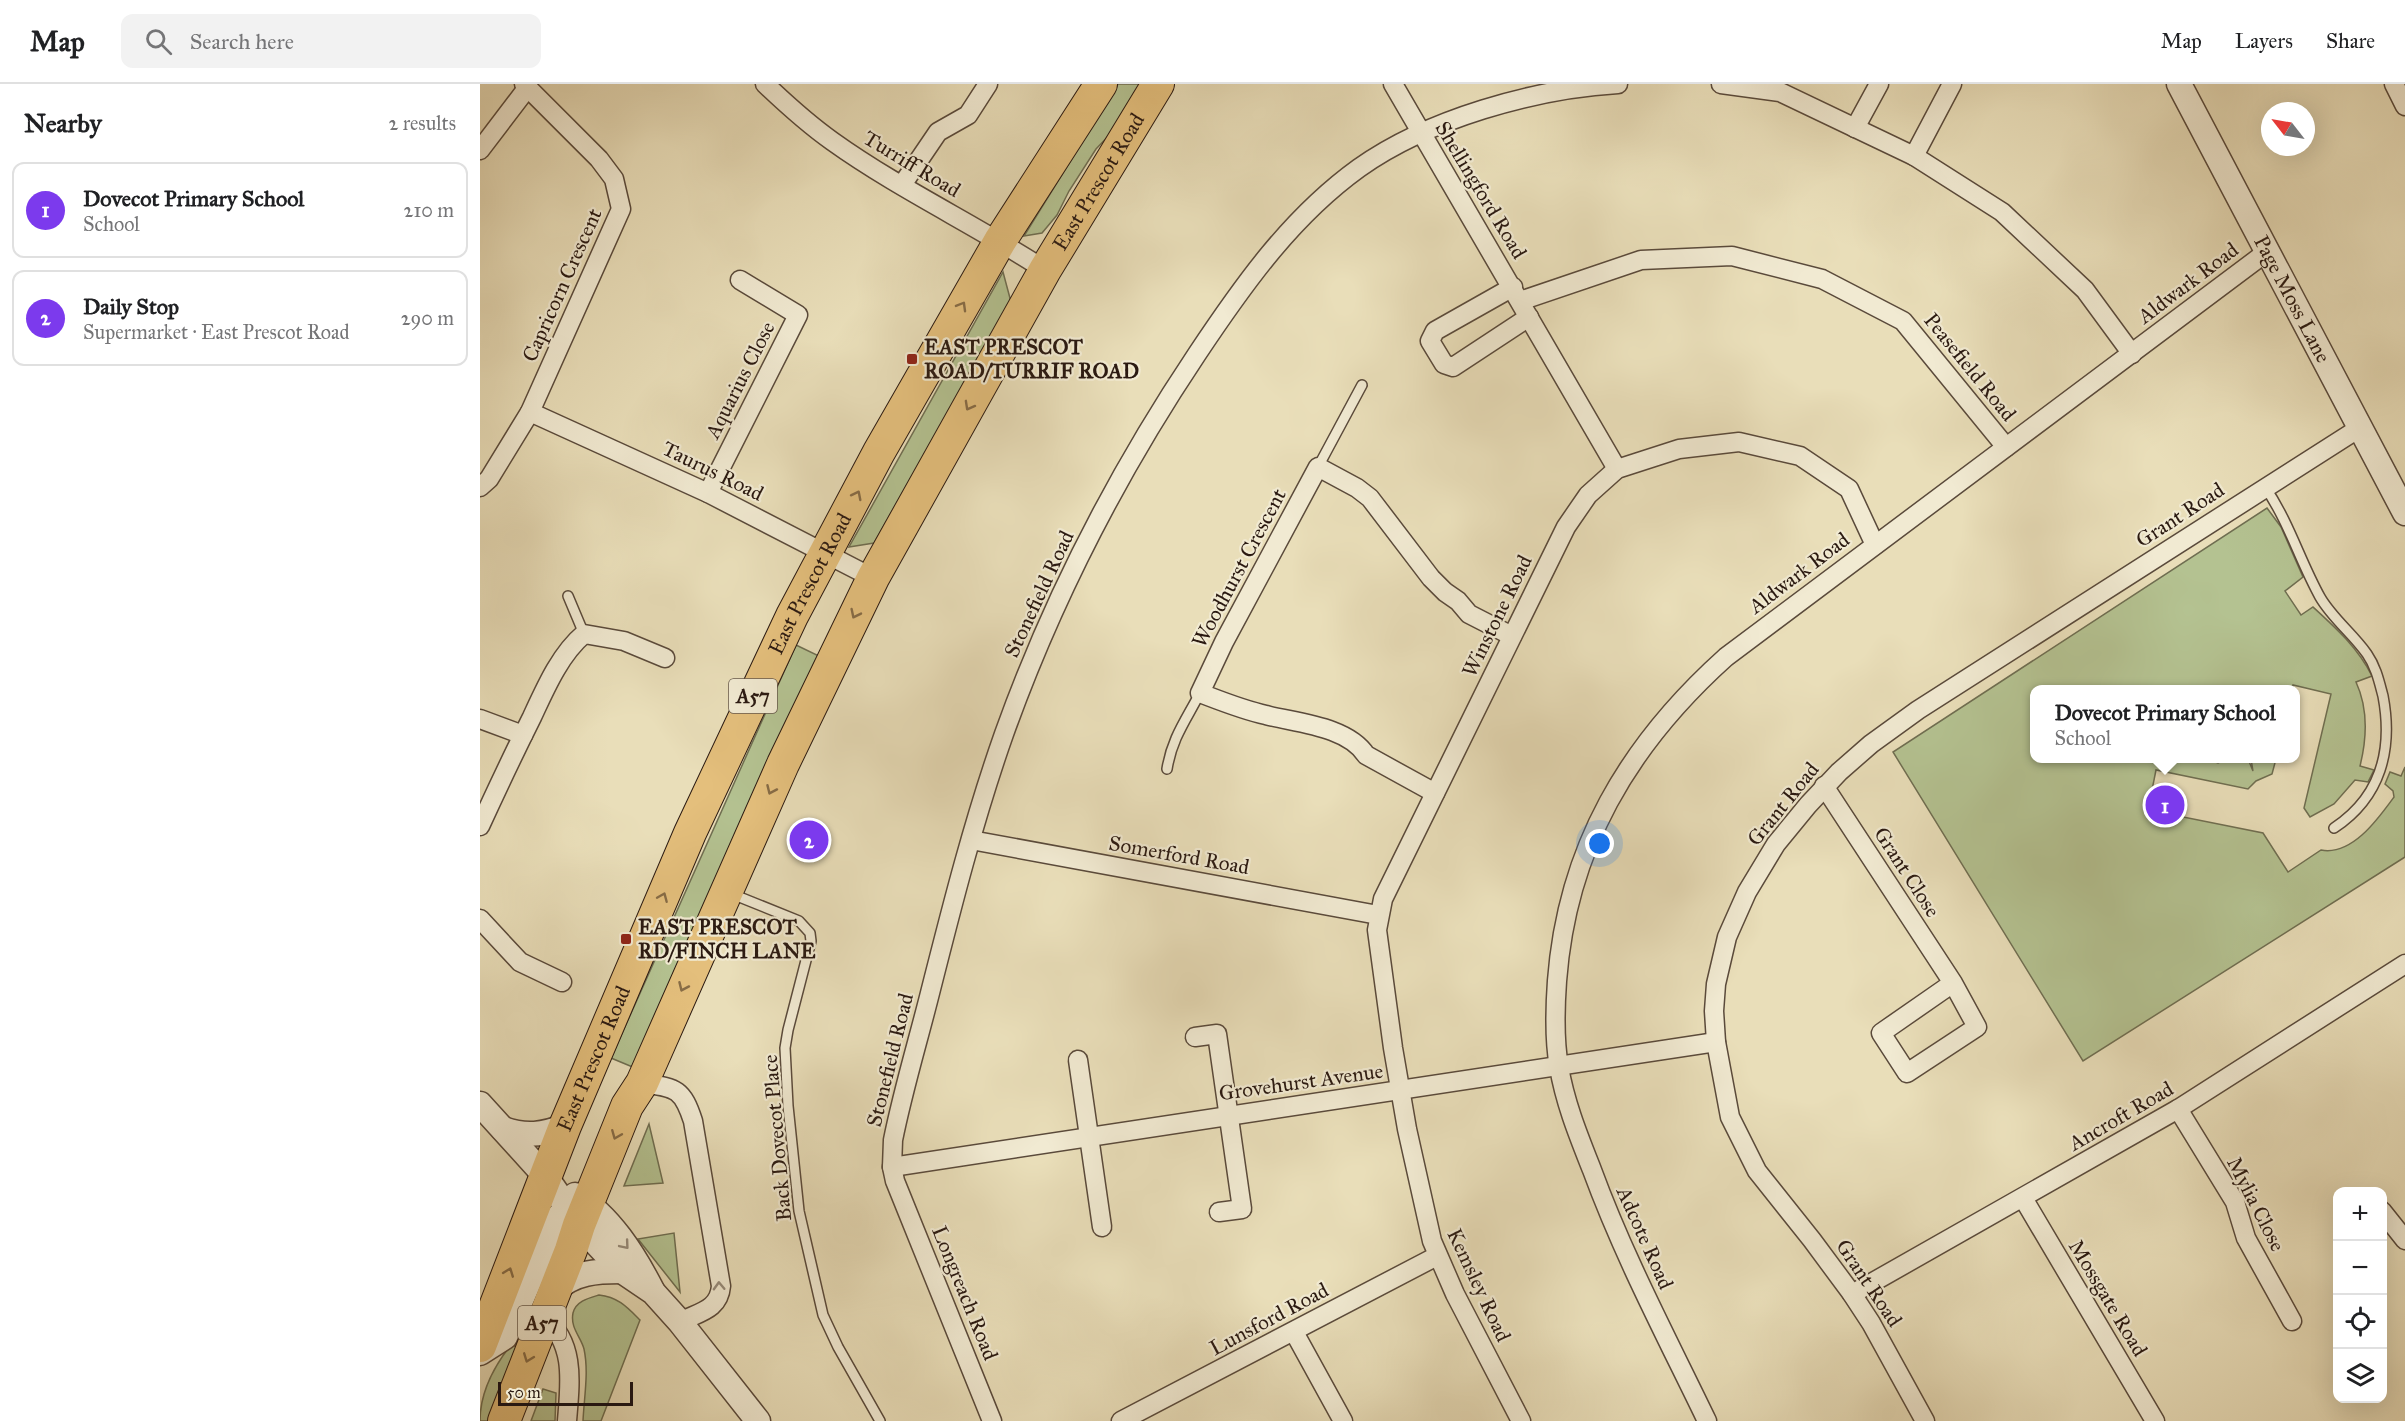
<!DOCTYPE html>
<html lang="en">
<head>
<meta charset="utf-8">
<style>
  body { margin:0; font-family:"IM FELL Great Primer",serif; background:#f2f2f2; color:#202124 }
  .controls { position:absolute; right:18px; bottom:18px; display:grid; overflow:hidden; border-radius:12px; box-shadow:0 6px 24px #0002 }
  .controls button { width:54px; height:54px; display:grid; place-items:center; padding:0; border:0; border-bottom:2px solid #e0e0e0; background:#fff; color:#202124; font:30px sans-serif }
  .compass { position:absolute; left:1781px; top:18px; width:54px; height:54px; border-radius:50%; background:#fff; box-shadow:0 6px 24px #0002; rotate:301deg }
  .scale { position:absolute; left:18px; bottom:15px; width:135px; box-sizing:border-box; padding-left:6px; border:3px solid #2a1911; border-top:0; font-size:16px; line-height:21px; white-space:nowrap; color:#2a1911; -webkit-text-stroke:4px #f1ead2; paint-order:stroke }
  .you { position:absolute; left:1120px; top:760px; width:21px; height:21px; margin:-15px; border:4px solid #fff; border-radius:50%; background:#1a73e8; box-shadow:0 0 0 9px #1a73e833 }
  .badge { display:grid; place-items:center; width:39px; height:39px; border-radius:50%; background:#7c3aed; color:#fff; font-size:20px; font-weight:700 }
  .pin { position:absolute; translate:-50% -50%; border:3px solid #fff; box-shadow:0 2px 6px #0006 }
  .popup { position:absolute; left:1550px; top:601px; width:270px; height:78px; box-sizing:border-box; display:grid; place-content:center; border-radius:12px; background:#fff; filter:drop-shadow(0 2px 4px #0005); font-size:20px; white-space:nowrap; color:#757577 }
  .popup b { font-size:22px; color:#202124 }
  .popup::after { content:''; position:absolute; left:50%; top:100%; margin-left:-12px; border:12px solid transparent; border-top-color:#fff }
  .list { margin:0; padding:0; list-style:none }
  h2 { display:flex; justify-content:space-between; align-items:center; height:78px; margin:0; padding:0 24px; font-size:26px }
  h2 small { font-size:20px; font-weight:400; color:#757577 }
  .list li { display:grid; grid-template-columns:39px 1fr auto; gap:18px; align-items:center; box-sizing:border-box; height:96px; margin:0 12px 12px; padding:0 12px; border:2px solid #e0e0e0; border-radius:12px }
  .list b { display:block; font-size:22px; white-space:nowrap }
  .list p { margin:0; font-size:20px; white-space:nowrap; color:#757577 }
  .list em { font-size:20px; font-style:normal; color:#757577 }
  .icon { flex:none; width:33px; height:33px; fill:none; stroke:currentColor; stroke-width:2; stroke-linecap:round; stroke-linejoin:round }
  .map { position:relative; flex:none; width:1925px; height:1337px; overflow:hidden }
  header { display:flex; align-items:center; gap:36px; box-sizing:border-box; height:84px; padding:0 30px; background:#fff; border-bottom:2px solid #e0e0e0 }
  header strong { font-size:28px }
  nav { display:flex; gap:33px; margin-inline-start:auto; font-size:21px }
  .search { width:420px; height:54px; background:#f2f2f2; display:flex; align-items:center; gap:15px; box-sizing:border-box; padding:0 21px; border-radius:12px; color:#757577; font-size:22px }
  main { display:flex }
  aside { flex:1; background:#fff }
  .map>svg:first-child { display:block }
</style>
</head>
<body>
<header>
<strong>Map</strong>
<div class="search"><svg class="icon" aria-label="search" viewBox="0 0 24 24"><circle cx="10" cy="10" r="6"/><path d="M15 15l6 6"/></svg>Search here</div>
<nav><a>Map</a><a>Layers</a><a>Share</a></nav>
</header>
<main>
<aside>
<h2>Nearby<small>2 results</small></h2>
<ul class="list">
<li><span class="badge">1</span><div><b>Dovecot Primary School</b><p>School</p></div><em>210 m</em></li>
<li><span class="badge">2</span><div><b>Daily Stop</b><p>Supermarket · East Prescot Road</p></div><em>290 m</em></li>
</ul>
</aside>
<div class="map">
<svg width="1925" height="1337" viewBox="0 0 1925 1337">
  <rect width="100%" height="100%" fill="#e9deb9"/>
  <filter id="stains"><feTurbulence type="fractalNoise" baseFrequency=".00333" numOctaves="4"/><feColorMatrix values="0 0 0 0 .2 0 0 0 0 .09 0 0 0 0 .02 0 0 0 .5 -.17"/></filter>
  <radialGradient id="worn" r=".72"><stop offset=".6" stop-color="#630" stop-opacity="0"/><stop offset="1" stop-color="#630" stop-opacity=".3"/></radialGradient>
  <g fill="#b4c291" stroke="#6f6e51" stroke-width="1.5">
    <polygon points="638,0 662,0 640,40 616,65 589,107 577,131 562,149 544,152"/>
    <polygon points="523,188 531,218 394,459 369,463"/>
    <path d="M1787,424l14,19 22,50 -18,14 16,24 12,-8c23,21 45,41 59,69l-16,6c12,26 11,56 4,84l14,4 -6,12 -13,-2 -21,24 -24,13 -6,-9 27,-114 -38,-9 -1,5h-258v68h171l13,5 9,-4h21l5,12 -2,-12h25l-4,15 -16,7 -8,8 -92,-19 -8,40 115,23 25,39 33,-22c31,6 57,-31 73,-53l-1,-6 -8,-7 5,-12 11,4 4,-9v90l-322,204 -190,-309z"/>
    <polygon points="316,561 339,572 155,984 131,974"/>
    <polygon points="169,1040 183,1099 144,1102"/>
    <polygon points="194,1149 200,1208 158,1155"/>
    <path d="M119,1211c19,2 28,12 41,25l-39,101h-18c1,-23 6,-49 1,-72 -3,-12 -14,-21 -11,-36 3,-12 16,-15 26,-18z"/>
    <path d="M30,1262h9l-29,75h-10c0,-28 13,-53 30,-75z"/>
    <polygon points="63,1305 76,1309 75,1337 51,1337"/>
  </g>
  <g fill="none" stroke-linecap="round" stroke-linejoin="round">
    <defs>
      <g id="service">
        <polyline points="838,383 882,301"/>
        <path d="M1785,403c24,35 35,74 55,110 12,21 33,37 47,57 9,13 12,27 16,42 10,53 -2,101 -49,132"/>
        <polyline points="88,512 104,550"/>
        <path d="M687,685c5,-31 19,-49 33,-76"/>
        <polyline points="252,810 319,837 330,849 331,857 308,946 305,964 308,1022 319,1127 343,1231 358,1263 400,1337"/>
      </g>
      <g id="minor">
        <path d="M285,0c21,20 43,40 67,57 67,48 144,84 213,129"/>
        <polyline points="913,0 1137,385"/>
        <polyline points="1241,0 1300,8 1434,72 1522,128 1605,206 1652,270"/>
        <polyline points="1914,0 1925,22"/>
        <polyline points="1375,44 1399,0"/>
        <polyline points="0,66 48,3"/>
        <polyline points="1434,72 1472,0"/>
        <polyline points="422,101 458,48 488,31 508,0"/>
        <polyline points="1033,203 955,247 950,257 964,280 973,283 1049,233"/>
        <polyline points="1040,217 1161,176 1252,172 1342,195 1423,237 1526,363"/>
        <polyline points="50,328 228,409 393,494"/>
        <polyline points="0,403 9,395 50,328 141,125 134,95 119,75 44,0"/>
        <polyline points="228,409 318,231 260,196"/>
        <polyline points="0,635 43,651"/>
        <polyline points="1344,702 1473,899 1497,943 1427,989 1401,949 1473,899"/>
        <path d="M955,709l-69,-38c-19,-29 -70,-32 -100,-40 -23,-5 -45,-14 -66,-22l24,-51 94,-175 39,21 13,10 61,80 14,14 13,9 11,13 43,22"/>
        <path d="M0,742c17,-37 34,-73 52,-109 13,-28 28,-63 52,-83l40,7 41,17"/>
        <polyline points="491,756 898,831"/>
        <polyline points="0,835 40,878 82,898"/>
        <polyline points="715,953 737,950 762,1125 739,1128"/>
        <polyline points="598,976 622,1143"/>
        <path d="M162,999c33,5 40,4 51,38l28,165c-2,24 -22,26 -41,36"/>
        <polyline points="1698,1025 1755,1118 1766,1154 1812,1237"/>
        <polyline points="412,1083 1236,958"/>
        <polyline points="1543,1114 1675,1337"/>
        <polyline points="1902,1127 1925,1156"/>
        <polyline points="1372,1210 1698,1025 1925,880"/>
        <path d="M64,1233c32,27 26,66 23,104"/>
        <polyline points="814,1248 863,1337"/>
        <path d="M512,1337l-97,-240 -3,-14 1,-27c10,-50 25,-99 37,-147 22,-87 44,-174 74,-259 48,-134 114,-262 193,-380 46,-69 94,-137 162,-186 69,-49 175,-79 259,-84"/>
        <polyline points="641,1337 957,1172"/>
        <polyline points="1041,1337 975,1210 952,1157 927,1045 913,964 897,846 903,815 1086,443 1108,411 1137,385 1199,365 1259,358 1320,372 1369,405 1395,461"/>
        <path d="M1227,1337c-40,-83 -83,-164 -115,-251 -13,-33 -27,-67 -33,-103 -5,-28 -4,-58 -2,-86 10,-133 71,-236 169,-324l542,-406"/>
        <polyline points="1445,1337 1391,1239 1372,1210 1332,1156 1277,1087 1250,1033 1236,958 1234,927 1236,900 1247,853 1267,808 1296,760 1328,721 1359,688 1391,660 1438,626 1881,343"/>
      </g>
      <g id="tertiary">
        <path id="s1" d="M1699,0l226,429"/>
        <polyline points="0,1020 66,1093 99,1141 142,1187 173,1208 200,1238 278,1337"/>
        <path d="M23,1045c22,8 41,6 62,-3"/>
        <path d="M95,1111c35,21 59,60 77,95"/>
        <path d="M75,1206c20,-18 41,-19 67,-19"/>
        <polyline points="0,1269 25,1253 77,1134 87,1124 103,1119"/>
      </g>
      <g id="trunk">
        <path id="s2" d="M0,1262l85,-220 125,-293 102,-217 87,-164 121,-211 101,-157"/>
        <path id="s3" d="M24,1337l67,-171 8,-25 48,-119 15,-23 141,-319 90,-186 172,-308 113,-186"/>
      </g>
    </defs>
    <use href="#service" stroke="#5a4a3b" stroke-width="12"/>
    <use href="#minor" stroke="#5a4a3b" stroke-width="21"/>
    <use href="#tertiary" stroke="#5a4a3b" stroke-width="27"/>
    <use href="#trunk" stroke="#2a1911" stroke-width="34"/>
    <use href="#service" stroke="#f1ead2" stroke-width="9"/>
    <use href="#minor" stroke="#f1ead2" stroke-width="18"/>
    <use href="#tertiary" stroke="#f1ead2" stroke-width="24"/>
    <use href="#trunk" stroke="#e4bf7c" stroke-width="32"/>
  </g>
  <defs><path id="oneway-chevron" d="M-2-3.5L2.5 0L-2 3.5" fill="none" stroke-width="1.6" stroke-linecap="round" stroke-linejoin="round" transform="scale(1.5)"/></defs>
  <g stroke="#876c46">
    <use href="#oneway-chevron" transform="translate(482 222) rotate(-60)"/>
    <use href="#oneway-chevron" transform="translate(489 322) rotate(119)"/>
    <use href="#oneway-chevron" transform="translate(377 411) rotate(-63)"/>
    <use href="#oneway-chevron" transform="translate(375 530) rotate(116)"/>
    <use href="#oneway-chevron" transform="translate(291 706) rotate(114)"/>
    <use href="#oneway-chevron" transform="translate(183 813) rotate(-67)"/>
    <use href="#oneway-chevron" transform="translate(203 903) rotate(114)"/>
    <use href="#oneway-chevron" transform="translate(136 1051) rotate(112)"/>
    <use href="#oneway-chevron" transform="translate(29 1188) rotate(-69)"/>
    <use href="#oneway-chevron" transform="translate(48 1274) rotate(111)"/>
  </g>
  <g stroke="#978c7b">
    <use href="#oneway-chevron" transform="translate(145 1161) rotate(50)"/>
    <use href="#oneway-chevron" transform="translate(239 1202) rotate(-92)"/>
  </g>
  <g fill="#8f2418" stroke="#f1ead2" stroke-width="2">
    <rect x="426" y="269" width="12" height="12" rx="3"/>
    <rect x="140" y="849" width="12" height="12" rx="3"/>
  </g>
  <g text-anchor="middle" dominant-baseline="central" stroke-width="4.5" stroke-linejoin="round" paint-order="stroke">
    <g fill="#f1ead2" stroke="#66584b" stroke-width="1.5">
      <rect x="249" y="595" width="48" height="34" rx="4.5"/>
      <rect x="38" y="1222" width="48" height="34" rx="4.5"/>
    </g>
    <g font-size="20" font-weight="bold" fill="#2a1911">
      <text x="273" y="612">A57</text>
      <text x="62" y="1239">A57</text>
    </g>
    <g font-size="21" fill="#2a1911" stroke="#f1ead2">
      <text transform="translate(432 80) rotate(31)">Turriff Road</text>
      <text stroke="none"><textPath href="#s3" startOffset="1377">East Prescot Road</textPath></text>
      <text transform="translate(1001 106) rotate(59)">Shellingford Road</text>
      <text transform="translate(1708 199) rotate(-37)">Aldwark Road</text>
      <text transform="translate(82 201) rotate(-66)">Capricorn Crescent</text>
      <text stroke="none"><textPath href="#s1" startOffset="243">Page Moss Lane</textPath></text>
      <text transform="translate(1490 283) rotate(51)">Peasefield Road</text>
      <text transform="translate(260 296) rotate(-63)">Aquarius Close</text>
      <text transform="translate(233 387) rotate(26)">Taurus Road</text>
      <text transform="translate(1700 431) rotate(-33)">Grant Road</text>
      <text transform="translate(759 484) rotate(-62)">Woodhurst Crescent</text>
      <text transform="translate(1319 489) rotate(-37)">Aldwark Road</text>
      <text stroke="none"><textPath href="#s2" startOffset="831">East Prescot Road</textPath></text>
      <text transform="translate(559 510) rotate(-65)">Stonefield Road</text>
      <text transform="translate(1017 532) rotate(-64)">Winstone Road</text>
      <text transform="translate(1303 720) rotate(-51)">Grant Road</text>
      <text transform="translate(699 771) rotate(10)">Somerford Road</text>
      <text transform="translate(1427 788) rotate(57)">Grant Close</text>
      <text stroke="none"><textPath href="#s2" startOffset="309">East Prescot Road</textPath></text>
      <text transform="translate(410 976) rotate(-76)">Stonefield Road</text>
      <text transform="translate(821 998) rotate(-8)">Grovehurst Avenue</text>
      <text transform="translate(1641 1032) rotate(-30)">Ancroft Road</text>
      <text transform="translate(297 1054) rotate(-95)">Back Dovecot Place</text>
      <text transform="translate(1776 1120) rotate(63)">Mylia Close</text>
      <text transform="translate(1165 1154) rotate(66)">Adcote Road</text>
      <text transform="translate(1389 1199) rotate(56)">Grant Road</text>
      <text transform="translate(999 1201) rotate(65)">Kemsley Road</text>
      <text transform="translate(485 1209) rotate(68)">Longreach Road</text>
      <text transform="translate(1628 1214) rotate(59)">Mossgate Road</text>
      <text transform="translate(789 1235) rotate(-28)">Lunsford Road</text>
    </g>
    <g font-size="21" font-weight="bold" fill="#2a1911" stroke="#f1ead2" text-anchor="start">
      <text x="444" y="263">EAST PRESCOT<tspan x="444" dy="24">ROAD/TURRIF ROAD</tspan></text>
      <text x="158" y="843">EAST PRESCOT<tspan x="158" dy="24">RD/FINCH LANE</tspan></text>
    </g>
  </g>
  <rect width="100%" height="100%" filter="url(#stains)"/>
  <rect width="100%" height="100%" fill="url(#worn)"/>
</svg>
<div class="controls">
<button>+</button>
<button>−</button>
<button><svg class="icon" aria-label="locate" viewBox="0 0 24 24"><circle cx="12" cy="12" r="6"/><path d="M12 2v4M12 18v4M2 12h4M18 12h4"/></svg></button>
<button><svg class="icon" aria-label="layers" viewBox="0 0 24 24"><path d="M12 4l9 5-9 5-9-5zM3 14l9 5 9-5"/></svg></button>
</div>
<svg class="compass" viewBox="-18 -18 36 36"><path d="M0-13l5 13h-10z" fill="#e53935"/><path d="M0 13l5-13h-10z" fill="#757577"/></svg>
<div class="scale">50 m</div>
<div class="you"></div>
<div class="pin badge" style="left:1685px;top:721px">1</div>
<div class="popup"><b>Dovecot Primary School</b>School</div>
<div class="pin badge" style="left:329px;top:756px">2</div>
</div>
</main>
</body>
</html>
